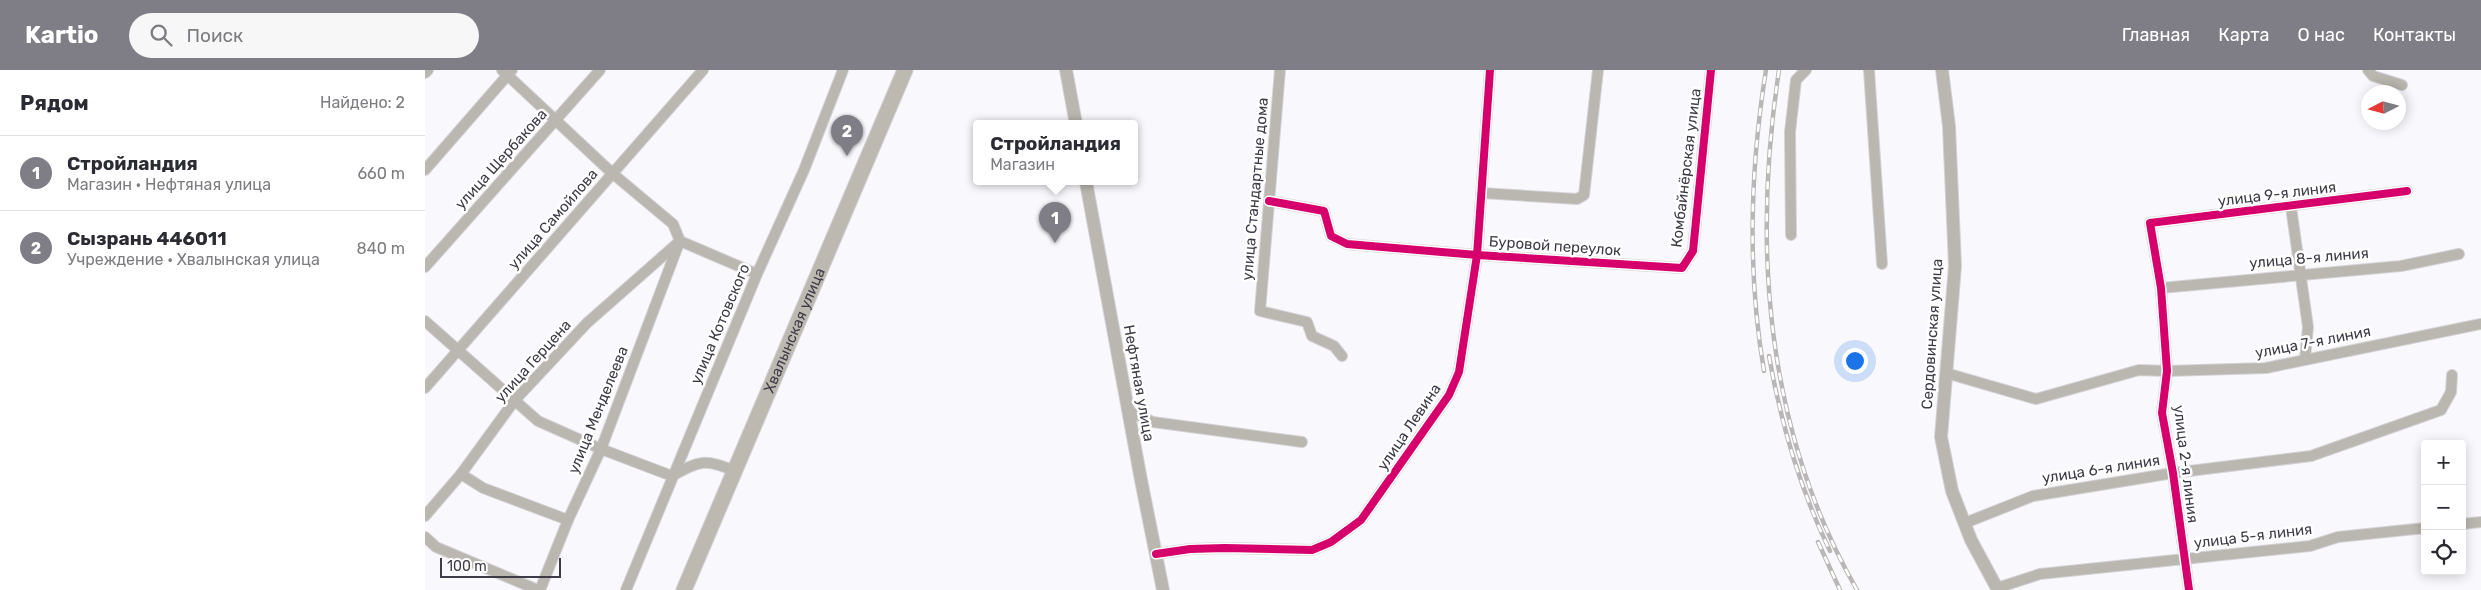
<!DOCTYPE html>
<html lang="ru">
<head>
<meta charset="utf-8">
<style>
  body { margin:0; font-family:Rubik,sans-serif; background:#f7f7f7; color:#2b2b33 }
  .controls { position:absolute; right:15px; bottom:15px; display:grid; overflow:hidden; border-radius:5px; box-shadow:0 2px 12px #0003 }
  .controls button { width:45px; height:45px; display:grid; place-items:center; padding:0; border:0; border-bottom:1px solid #e1e1e2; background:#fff; color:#2b2b33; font:25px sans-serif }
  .compass { position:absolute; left:1936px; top:15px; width:45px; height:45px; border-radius:50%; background:#fff; box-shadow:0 2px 12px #0003; rotate:264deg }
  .scale { position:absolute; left:15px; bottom:12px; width:121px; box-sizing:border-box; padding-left:5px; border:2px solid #3d3b46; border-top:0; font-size:14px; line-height:18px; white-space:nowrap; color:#3d3b46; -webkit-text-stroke:4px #fff; paint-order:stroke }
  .you { position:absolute; left:1429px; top:290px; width:18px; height:18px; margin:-12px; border:4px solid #fff; border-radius:50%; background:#1a73e8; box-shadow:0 0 0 8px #1a73e833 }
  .badge { display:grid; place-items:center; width:32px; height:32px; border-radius:50%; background:#7f7d86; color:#fff; font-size:16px; font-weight:700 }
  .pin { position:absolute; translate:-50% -41px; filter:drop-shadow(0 1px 2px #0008) }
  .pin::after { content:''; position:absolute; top:26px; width:18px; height:15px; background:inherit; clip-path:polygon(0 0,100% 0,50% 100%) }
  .popup { position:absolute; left:548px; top:50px; width:165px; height:65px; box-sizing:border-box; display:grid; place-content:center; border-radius:5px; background:#fff; filter:drop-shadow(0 1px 4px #0005); font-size:16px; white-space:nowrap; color:#7c7c81 }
  .popup b { font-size:19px; color:#2b2b33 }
  .popup::after { content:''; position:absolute; left:50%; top:100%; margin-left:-10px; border:10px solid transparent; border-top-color:#fff }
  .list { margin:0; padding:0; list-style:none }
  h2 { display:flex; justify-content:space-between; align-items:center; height:65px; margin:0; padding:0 20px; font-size:21px }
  h2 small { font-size:16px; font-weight:400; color:#7c7c81 }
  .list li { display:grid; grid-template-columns:32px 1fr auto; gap:15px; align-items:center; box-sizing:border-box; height:75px; padding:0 20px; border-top:1px solid #e1e1e2 }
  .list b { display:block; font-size:19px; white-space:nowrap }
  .list p { margin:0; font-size:16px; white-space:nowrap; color:#7c7c81 }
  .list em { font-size:16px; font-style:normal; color:#7c7c81 }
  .icon { flex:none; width:28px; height:28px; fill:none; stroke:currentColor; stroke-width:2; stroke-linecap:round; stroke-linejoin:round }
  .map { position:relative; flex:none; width:2056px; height:520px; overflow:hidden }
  header { display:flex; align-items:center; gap:30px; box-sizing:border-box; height:70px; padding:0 25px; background:#7f7d86; color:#fff }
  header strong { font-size:24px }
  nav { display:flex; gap:28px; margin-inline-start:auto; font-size:18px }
  .search { width:350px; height:45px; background:#f7f7f7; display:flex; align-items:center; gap:12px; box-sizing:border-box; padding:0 18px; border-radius:28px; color:#7c7c81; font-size:19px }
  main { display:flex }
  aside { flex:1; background:#fff }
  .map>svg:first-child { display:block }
</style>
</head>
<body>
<header>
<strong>Kartio</strong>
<div class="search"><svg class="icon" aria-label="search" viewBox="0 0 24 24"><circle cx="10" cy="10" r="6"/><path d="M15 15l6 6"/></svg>Поиск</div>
<nav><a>Главная</a><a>Карта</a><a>О нас</a><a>Контакты</a></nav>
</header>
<main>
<aside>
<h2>Рядом<small>Найдено: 2</small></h2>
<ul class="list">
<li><span class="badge">1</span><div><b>Стройландия</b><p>Магазин · Нефтяная улица</p></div><em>660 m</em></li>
<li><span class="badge">2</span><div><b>Сызрань 446011</b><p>Учреждение · Хвалынская улица</p></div><em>840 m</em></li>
</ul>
</aside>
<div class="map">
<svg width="2056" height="520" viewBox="0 0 2056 520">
  <rect width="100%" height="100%" fill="#f9f8fc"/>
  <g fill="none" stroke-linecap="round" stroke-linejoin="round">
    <defs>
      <g id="minor">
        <polyline points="77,0 187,103 248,154 255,171 332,204"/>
        <polyline points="855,0 835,241 882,252 887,266 909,276 917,286"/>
        <polyline points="1444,0 1457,194"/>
        <polyline points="1943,0 1948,6 1977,15"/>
        <polyline points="0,3 3,0"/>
        <polyline points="0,100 87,0"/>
        <polyline points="1057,123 1152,129 1159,125 1173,0"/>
        <polyline points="844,131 899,141 906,166 922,174 1052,185 1257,198 1268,181 1286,0"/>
        <polyline points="1866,137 1883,257 1880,289"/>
        <polyline points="1366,165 1365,62 1371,10 1381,0"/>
        <polyline points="0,197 175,0"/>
        <polyline points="1736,218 1976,196 2034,184"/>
        <path d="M0,251l113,100 63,28 71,27c26,-15 34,-18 62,-5"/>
        <polyline points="1521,303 1611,329 1714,300 1742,301 1841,298 2056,254"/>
        <polyline points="0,318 278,0"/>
        <polyline points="703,341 728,352 877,372"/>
        <polyline points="36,404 58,418 143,450"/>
        <polyline points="0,446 36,404 90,330 162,253 255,171"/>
        <polyline points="1540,453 1608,426 1748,403 1886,386 2016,340 2026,322 2027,305"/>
        <polyline points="2037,454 2056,452"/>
        <polyline points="0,467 11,477 113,520"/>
        <polyline points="731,484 765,479 800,478 887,480 906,472 936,450 1024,325 1034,302 1052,185 1065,0"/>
        <polyline points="1572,518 1615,504 1885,476 1913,467 2000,458"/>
        <polyline points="115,520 143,450 176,379 254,173"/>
        <polyline points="201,520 332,204 379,100 418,0"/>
        <polyline points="1764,520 1748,403 1737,343 1742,301 1736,218 1725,153 1982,121"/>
      </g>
      <g id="tertiary">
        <polyline points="641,0 651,54"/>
        <polyline points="1517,0 1524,56 1530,196 1516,367 1527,421 1546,470 1573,520"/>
        <polyline points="661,112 716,410 738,520"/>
      </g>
      <g id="primary">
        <path id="s1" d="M259,520l221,-520"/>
      </g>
    </defs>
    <use href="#minor" stroke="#d3d3d7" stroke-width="12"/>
    <use href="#tertiary" stroke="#d3d3d7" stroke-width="14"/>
    <use href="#primary" stroke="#d3d3d7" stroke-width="17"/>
    <use href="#minor" stroke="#bab7b0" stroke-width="10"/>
    <use href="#tertiary" stroke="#bab7b0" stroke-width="12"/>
    <use href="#primary" stroke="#bdb9b1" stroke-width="15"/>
    <defs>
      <g id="rail">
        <path d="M1354,0c-27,178 -13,361 78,520"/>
        <path d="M1344,286c12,68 31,133 61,195"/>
        <path d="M1339,301c-17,-100 -14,-201 2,-301"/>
        <polyline points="1393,472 1415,520"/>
      </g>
    </defs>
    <use href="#rail" stroke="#b9b7b5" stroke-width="4.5"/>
    <use href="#rail" stroke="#fff" stroke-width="2.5" stroke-dasharray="8" stroke-linecap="butt"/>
    <defs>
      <g id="cycleway">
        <polyline points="844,131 899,141 906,166 922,174 1052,185 1257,198 1268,181 1286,0"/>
        <polyline points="731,484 765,479 800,478 887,480 906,472 936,450 1024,325 1034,302 1052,185 1065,0"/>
        <polyline points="1764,520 1748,403 1737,343 1742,301 1736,218 1725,153 1982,121"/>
      </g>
    </defs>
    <use href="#cycleway" stroke="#fff" stroke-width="11"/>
    <use href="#cycleway" stroke="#d6006c" stroke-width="8"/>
  </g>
  <g text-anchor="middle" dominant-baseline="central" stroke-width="5" stroke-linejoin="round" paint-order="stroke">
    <g font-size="15" fill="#3d3b46" stroke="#fff">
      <text transform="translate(76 89) rotate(-48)">улица Щербакова</text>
      <text transform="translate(1261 98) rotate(-83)">Комбайнёрская улица</text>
      <text transform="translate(830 119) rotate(-85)">улица Стандартные дома</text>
      <text transform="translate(1852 124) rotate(-7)">улица 9-я линия</text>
      <text transform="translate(128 149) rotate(-49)">улица Самойлова</text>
      <text transform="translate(1130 176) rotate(4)">Буровой переулок</text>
      <text transform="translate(1884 188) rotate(-5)">улица 8-я линия</text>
      <text transform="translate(295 254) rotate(-67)">улица Котовского</text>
      <text stroke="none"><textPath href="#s1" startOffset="282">Хвалынская улица</textPath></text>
      <text transform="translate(1507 264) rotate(-86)">Сердовинская улица</text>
      <text transform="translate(1888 272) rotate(-11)">улица 7-я линия</text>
      <text transform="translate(108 291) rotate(-48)">улица Герцена</text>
      <text transform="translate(714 313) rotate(80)">Нефтяная улица</text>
      <text transform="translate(173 340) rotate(-68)">улица Менделеева</text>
      <text transform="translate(984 357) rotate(-56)">улица Левина</text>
      <text transform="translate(1761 394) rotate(83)">улица 2-я линия</text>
      <text transform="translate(1676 399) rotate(-9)">улица 6-я линия</text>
      <text transform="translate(1828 466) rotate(-7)">улица 5-я линия</text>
    </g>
  </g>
</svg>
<div class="controls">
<button>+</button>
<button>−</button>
<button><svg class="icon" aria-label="locate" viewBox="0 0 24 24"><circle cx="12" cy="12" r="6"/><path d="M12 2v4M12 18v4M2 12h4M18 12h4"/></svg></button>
</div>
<svg class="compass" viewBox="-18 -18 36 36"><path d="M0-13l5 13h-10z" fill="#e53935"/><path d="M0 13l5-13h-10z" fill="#7c7c81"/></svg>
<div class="scale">100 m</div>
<div class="you"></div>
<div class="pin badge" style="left:630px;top:173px">1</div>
<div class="popup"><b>Стройландия</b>Магазин</div>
<div class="pin badge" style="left:422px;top:86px">2</div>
</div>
</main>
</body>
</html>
